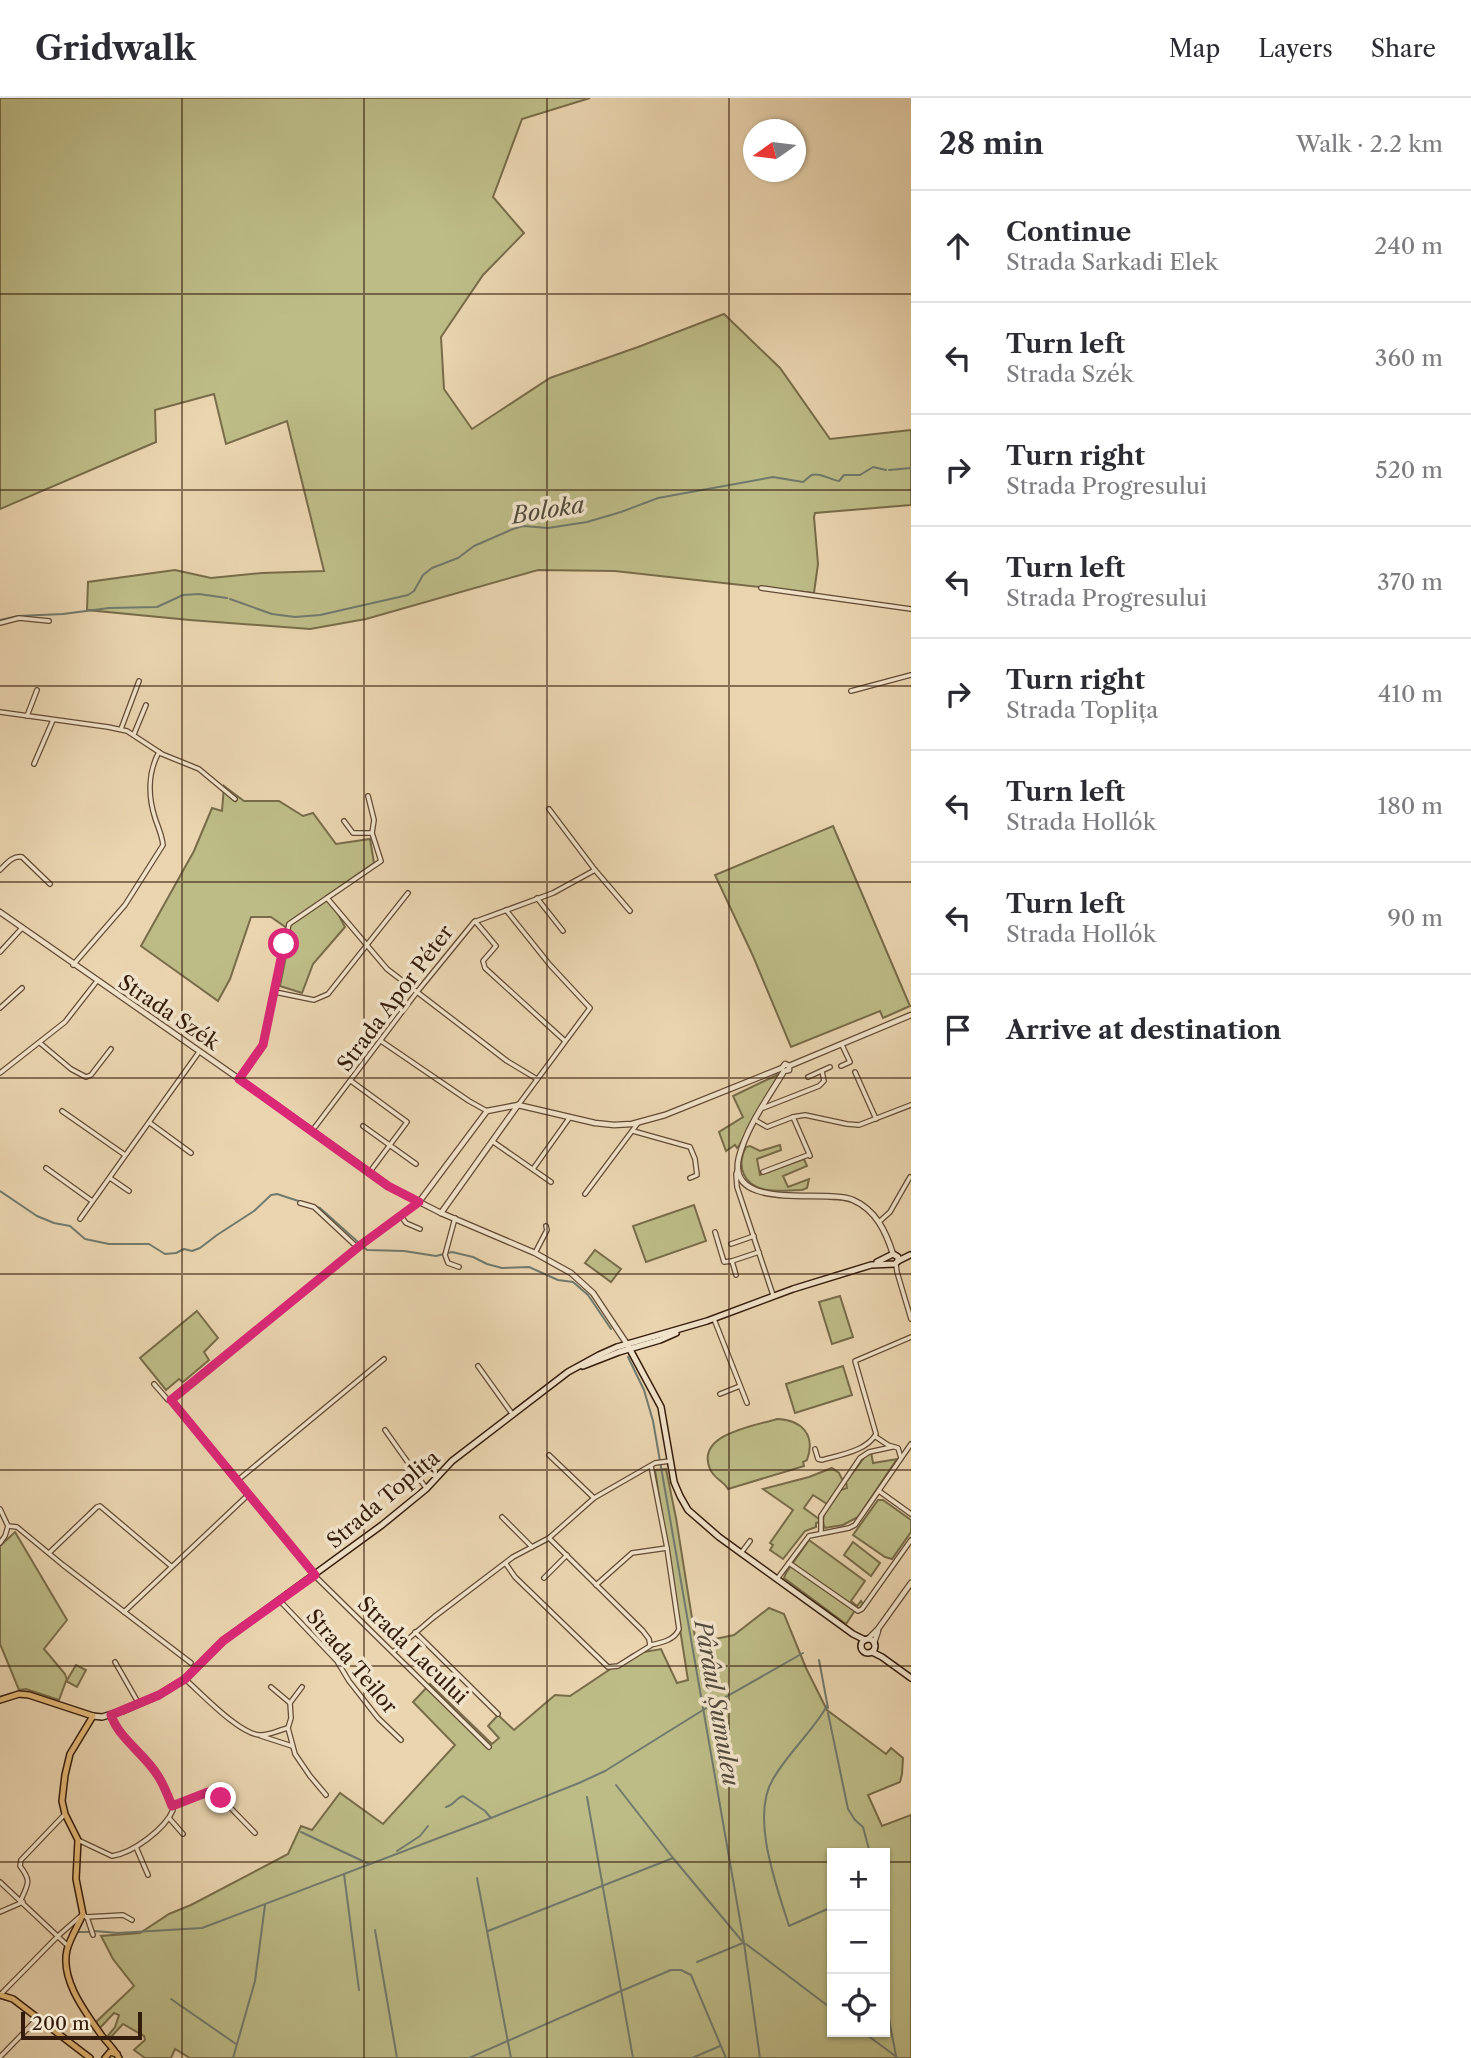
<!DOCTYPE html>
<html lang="en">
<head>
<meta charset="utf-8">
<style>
  body { margin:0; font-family:"Libre Caslon Text",serif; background:#f7f7f7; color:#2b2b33 }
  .controls { position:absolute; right:21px; bottom:21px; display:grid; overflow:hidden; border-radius:0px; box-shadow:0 2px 5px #0004 }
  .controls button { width:63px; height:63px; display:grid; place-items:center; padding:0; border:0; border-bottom:2px solid #e1e1e2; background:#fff; color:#2b2b33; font:35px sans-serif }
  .compass { position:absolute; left:743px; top:21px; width:63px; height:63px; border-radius:50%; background:#fff; box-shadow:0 2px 5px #0004; rotate:256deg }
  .scale { position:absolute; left:21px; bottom:18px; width:121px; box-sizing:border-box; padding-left:7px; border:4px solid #341c0c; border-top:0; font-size:19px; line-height:24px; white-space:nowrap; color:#341c0c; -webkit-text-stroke:5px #f1e4cc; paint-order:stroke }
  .stop { position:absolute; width:21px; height:21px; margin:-16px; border:5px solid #db2777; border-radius:50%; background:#fff }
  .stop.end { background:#db2777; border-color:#fff; box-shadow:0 2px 7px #0008 }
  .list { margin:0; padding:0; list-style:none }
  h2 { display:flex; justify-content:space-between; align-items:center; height:91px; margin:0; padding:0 28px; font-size:30px }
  h2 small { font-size:23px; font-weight:400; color:#7c7c81 }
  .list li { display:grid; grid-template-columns:46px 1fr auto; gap:21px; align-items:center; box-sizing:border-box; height:112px; padding:0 28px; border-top:2px solid #e1e1e2 }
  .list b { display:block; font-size:26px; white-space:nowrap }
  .list p { margin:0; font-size:23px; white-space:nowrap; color:#7c7c81 }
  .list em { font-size:23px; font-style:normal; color:#7c7c81 }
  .icon { flex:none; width:38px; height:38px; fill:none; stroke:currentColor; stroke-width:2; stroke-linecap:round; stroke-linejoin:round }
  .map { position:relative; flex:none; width:911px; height:1960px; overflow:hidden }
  header { display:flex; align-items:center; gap:42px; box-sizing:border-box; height:98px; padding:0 35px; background:#fff; border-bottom:2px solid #e1e1e2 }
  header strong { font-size:33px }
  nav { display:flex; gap:38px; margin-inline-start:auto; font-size:24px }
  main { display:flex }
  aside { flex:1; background:#fff }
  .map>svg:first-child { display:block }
</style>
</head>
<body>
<header>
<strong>Gridwalk</strong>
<nav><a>Map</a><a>Layers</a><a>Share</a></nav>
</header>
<main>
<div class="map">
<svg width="911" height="1960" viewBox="0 0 911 1960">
  <rect width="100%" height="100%" fill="#ead5b0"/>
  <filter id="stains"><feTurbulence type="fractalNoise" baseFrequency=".00286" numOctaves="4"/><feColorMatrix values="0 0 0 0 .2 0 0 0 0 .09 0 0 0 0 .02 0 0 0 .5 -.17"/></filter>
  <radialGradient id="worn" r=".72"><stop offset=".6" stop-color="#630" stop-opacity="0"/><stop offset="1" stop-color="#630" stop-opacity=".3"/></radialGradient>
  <g fill="#bdbc87" stroke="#786c4a" stroke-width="2" fill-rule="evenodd">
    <polygon points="0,0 590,0 522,21 493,99 524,135 483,177 441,239 444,291 472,331 550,280 638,249 724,216 780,270 830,341 911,332 911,407 815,415 814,419 818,466 814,495 615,473 538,472 366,521 310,531 190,522 87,512 88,484 175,472 211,480 262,475 324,473 287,323 226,346 214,296 155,312 156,344 0,411"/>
    <polygon points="224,688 244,703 279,703 303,718 313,715 336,746 370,741 374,765 328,797 345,829 313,866 302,895 280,888 291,833 271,819 251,819 230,881 218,903 141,848 194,753 212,710 222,713"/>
    <polygon points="833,728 910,908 883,920 880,913 791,949 753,858 715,777"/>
    <polygon points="779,976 739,1048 737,1050 735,1047 726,1053 719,1034 743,1019 733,998"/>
    <path d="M780,1047l1,5 -24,9 3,16 44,-16 3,7 -24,10 5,11 21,-8 -2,9 -5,2c-11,0 -24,2 -35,0 -24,-4 -31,-24 -21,-43l4,-1 10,5z"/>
    <polygon points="694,1107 706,1143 646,1164 633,1128"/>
    <polygon points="595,1152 621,1171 611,1184 585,1165"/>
    <polygon points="840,1198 853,1239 832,1246 819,1204"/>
    <polygon points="197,1213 218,1240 204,1254 209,1262 183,1284 179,1281 166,1292 140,1260"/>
    <polygon points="843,1268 852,1297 795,1315 786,1286"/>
    <path d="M777,1321c25,1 39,16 30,41l-4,2 1,4 -76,23c-4,-8 -14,-10 -18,-20 -15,-35 45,-43 67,-50z"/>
    <path d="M871,1354l2,11 24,-4 -39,58 -15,8 -18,3c-7,-13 7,-27 15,-38l7,-2 -1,-6 20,-27z"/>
    <polygon points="832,1370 839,1375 843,1383 827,1406 813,1397 804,1410 819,1421 819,1424 816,1425 816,1429 805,1433 783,1461 770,1452 773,1447 770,1445 793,1412 763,1391 809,1379"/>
    <path d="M666,1371l10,49 20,125 38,-8 35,-27 15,6 22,54 21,42 59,44 5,-6 12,10 -1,16 -2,8 -32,13 14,31 29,-11v243h-721l-15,-9 -4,9h-26l-11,-8 11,-10 -1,-4 -21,-12 -14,15 -2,-2 8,-10 4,-12 -5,-2 -14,15 -4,-6 38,-36 -21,-27 -12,-23 39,-3 29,-19 22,-9 97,-51 13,-28 11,4 28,-37 43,31 72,-79 -42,-43 17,-18 62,60 7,-6 -11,-12 10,-11 16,15 41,-35 15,1 63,-42 28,-5 16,34 11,-3 -33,-210zM832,1755h53v179h-53z"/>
    <polygon points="878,1402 883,1402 911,1422 911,1434 892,1461 885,1459 853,1437"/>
    <polygon points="15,1434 67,1522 44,1551 65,1576 67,1582 76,1567 86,1572 77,1589 66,1583 59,1602 26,1591 19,1592 0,1546 0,1448"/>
    <polygon points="809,1442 865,1483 851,1503 857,1508 861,1503 863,1506 860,1510 856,1511 846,1526 784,1480 786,1475"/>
    <polygon points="853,1444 880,1465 871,1478 844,1457"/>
  </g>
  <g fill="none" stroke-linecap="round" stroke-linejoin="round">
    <g stroke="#707a6e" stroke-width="2">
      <polyline points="889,372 911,370"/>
      <path d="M230,501l42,15 23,3 25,-2 88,-20 6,-4 9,-16 9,-7 26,-10 16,-12 39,-17 10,-3 25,2 39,-6 34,-10 37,-14 115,-21 30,5c3,-2 5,-5 9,-7 8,-3 18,5 27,6l5,-6h16l13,-8 13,3"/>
      <polyline points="0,522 18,518 63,516 109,510 157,509 183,497 199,496 227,500"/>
      <polyline points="0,1093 37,1118 54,1125 70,1128 85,1141 109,1146 149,1146 165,1156 176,1155 184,1151 192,1153 200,1150 217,1137 254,1113 271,1097 277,1096 320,1110 367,1152 404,1153 436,1158 452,1154 473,1159 487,1166 502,1170 529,1169 558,1182 573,1184 588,1197 611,1231"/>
      <polyline points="628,1259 644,1292 653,1323 744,1845 760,1960"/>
      <polyline points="819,1562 828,1610"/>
      <path d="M827,1608c-15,26 -39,47 -54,73 -23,38 4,108 16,147l43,-19"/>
      <polyline points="828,1615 848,1711 855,1722 863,1729 870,1755"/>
      <polyline points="616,1687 673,1760 742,1843"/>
      <polyline points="587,1699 633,1960"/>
      <path d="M446,1709c8,-2 10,-9 17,-11l22,15 6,7"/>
      <polyline points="301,1734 369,1766"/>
      <polyline points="397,1753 420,1738 428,1728"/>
      <polyline points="344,1776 359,1892"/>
      <polyline points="477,1780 511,1960"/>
      <polyline points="375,1832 397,1960"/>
      <polyline points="94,1833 118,1835 202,1830 491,1720 579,1685 605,1673 703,1612 803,1555"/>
      <polyline points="488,1833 673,1760"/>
      <polyline points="78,1834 90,1834"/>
      <polyline points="746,1846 832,1911"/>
      <polyline points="697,1864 743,1845"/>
      <polyline points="885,1900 896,1958"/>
      <polyline points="171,1901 236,1946"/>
      <polyline points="863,1934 898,1960"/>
      <polyline points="233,1960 255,1883 265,1807"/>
      <polyline points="469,1960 621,1893 671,1872 681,1872 691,1877 726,1960"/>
      <polyline points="692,1960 720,1948"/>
    </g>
    <defs>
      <g id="minor">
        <polyline points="761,490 911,511"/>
        <polyline points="0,525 19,520 49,523"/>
        <polyline points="851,593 911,577"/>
        <polyline points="0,614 108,629 127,633 162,656 199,671 235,701"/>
        <polyline points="27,618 37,592"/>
        <polyline points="121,631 139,583"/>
        <polyline points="134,636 146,607"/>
        <polyline points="34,666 53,622"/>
        <polyline points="368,698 374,722 372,735"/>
        <polyline points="549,711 595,772 630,813"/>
        <path d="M0,772c6,-6 13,-15 22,-13l28,27"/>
        <polyline points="327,800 387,871 507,963 537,981"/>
        <polyline points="537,800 563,833"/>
        <polyline points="506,812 550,867 590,910 519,1006"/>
        <polyline points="475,823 496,848 483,863 485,870 565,943"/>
        <polyline points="0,854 22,830"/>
        <path d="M73,867l52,-60 38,-60c-1,-10 -5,-18 -8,-27 -7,-22 -7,-46 4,-66"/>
        <polyline points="275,894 314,902 328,896 408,795"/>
        <polyline points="0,910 22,890"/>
        <polyline points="381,943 469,1003 487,1013"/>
        <polyline points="40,945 71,971 86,979 91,977 111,951"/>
        <polyline points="841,968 850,964 842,947"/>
        <polyline points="855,974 876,1021"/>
        <polyline points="0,975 65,924 97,883"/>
        <polyline points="808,979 830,969"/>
        <polyline points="239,981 263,947 289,826 381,763 372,735 353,735 344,723"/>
        <polyline points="351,983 407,1024 369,1075"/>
        <polyline points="763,1010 819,988 824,983 822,973"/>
        <polyline points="62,1013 125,1057"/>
        <polyline points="793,1019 810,1058"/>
        <polyline points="755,1022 767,1029 793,1019 805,1017 847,1026 859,1027 911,1007"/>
        <polyline points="150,1025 191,1055"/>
        <polyline points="363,1028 416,1066"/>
        <polyline points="312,1033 417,894 474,824 553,795 595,772"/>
        <polyline points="633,1033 690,1049 695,1061 697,1077 690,1080"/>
        <polyline points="492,1043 551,1084"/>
        <polyline points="46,1070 92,1103"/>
        <polyline points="738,1070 736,1076 737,1089 773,1197"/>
        <polyline points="533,1071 570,1019"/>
        <polyline points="763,1074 808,1057"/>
        <polyline points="110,1080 129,1093"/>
        <polyline points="585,1096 638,1025"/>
        <polyline points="300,1105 314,1109 358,1150"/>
        <polyline points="401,1118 406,1125 420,1131"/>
        <polyline points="455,1120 445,1157 448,1165 459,1169"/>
        <polyline points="80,1121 199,954"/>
        <polyline points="879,1124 890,1114 910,1079"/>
        <polyline points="715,1134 724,1164 732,1163 736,1177"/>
        <polyline points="731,1146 754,1138"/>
        <polyline points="535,1155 547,1132 546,1128"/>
        <polyline points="732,1163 759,1154"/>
        <polyline points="896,1166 897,1174 911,1221"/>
        <polyline points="714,1221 747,1305"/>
        <polyline points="478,1268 513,1317"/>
        <polyline points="154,1286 168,1302 171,1302 317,1480 489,1649"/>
        <polyline points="720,1296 740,1288"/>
        <polyline points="172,1301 363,1146 419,1104"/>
        <polyline points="385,1332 426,1390"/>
        <polyline points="876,1339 888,1347 898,1350 901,1360"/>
        <path d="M815,1351l3,10 4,1c17,-5 45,-9 54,-26l-21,-73 56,-24"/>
        <polyline points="549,1357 594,1400"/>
        <polyline points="238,1382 384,1261"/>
        <polyline points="879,1393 911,1416"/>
        <polyline points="0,1411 8,1428 5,1438 0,1445"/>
        <polyline points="502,1419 532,1449"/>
        <polyline points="8,1428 17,1429 63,1467 191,1565"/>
        <polyline points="821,1434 821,1418 860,1360 869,1354 892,1349"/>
        <polyline points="49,1455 97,1409 100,1408 171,1468"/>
        <polyline points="741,1455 750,1443"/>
        <polyline points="789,1465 858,1513 862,1511 911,1442"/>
        <polyline points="506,1466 515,1479 608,1569 618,1568 650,1548 649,1541 643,1533 549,1440"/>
        <polyline points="544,1480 567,1457"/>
        <polyline points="777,1481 809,1438 849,1430 855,1427 911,1346"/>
        <polyline points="596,1487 632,1455 667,1450"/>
        <polyline points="280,1503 337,1563 349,1583 378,1620 401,1642"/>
        <polyline points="124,1514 249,1396"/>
        <polyline points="415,1534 498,1616"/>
        <path d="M650,1547c11,-2 25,-5 29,-16l-12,-81 -16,-82"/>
        <polyline points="393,1554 434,1519 513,1459 549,1440 594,1400 655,1365 670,1363"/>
        <polyline points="115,1564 139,1606"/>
        <path d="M185,1581c16,14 56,57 76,56 9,0 18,-5 27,-7"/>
        <polyline points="271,1589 290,1605"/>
        <polyline points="302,1589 290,1605 291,1620 288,1630 295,1656 310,1678 326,1697"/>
        <polyline points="261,1638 292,1648"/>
        <polyline points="172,1708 212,1694 218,1697 255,1735"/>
        <polyline points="169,1720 183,1736"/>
        <path d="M78,1742l34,16c21,-3 53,-27 61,-46 -6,-25 -22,-44 -39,-63 -8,-10 -19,-20 -23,-32"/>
        <polyline points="136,1749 148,1777"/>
        <polyline points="0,1784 68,1848"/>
        <path d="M21,1802c7,-17 11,-18 -1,-34l1,-6 44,-46"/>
        <polyline points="0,1814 23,1804"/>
        <polyline points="87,1819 93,1837"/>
        <polyline points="0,1897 58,1838 83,1816 86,1819 123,1817 132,1822"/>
        <polyline points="0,1959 38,1920"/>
      </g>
      <g id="tertiary">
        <polyline points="0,814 278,1008 392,1090 441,1115 535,1155 571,1175 593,1195 627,1246"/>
        <path d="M789,968v4l-5,1c-16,27 -37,55 -45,86 -14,56 88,31 114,43 23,10 33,32 40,54"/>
        <polyline points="419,1104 487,1013 518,1007 595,1025 614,1027 632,1026 665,1017 782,970 785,966 789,968 911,917"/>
        <polyline points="441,1115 518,1007"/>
        <polyline points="868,1541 878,1531 911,1485"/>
        <polyline points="874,1545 878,1533"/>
      </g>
      <g id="secondary">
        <polyline points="877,1164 893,1156 898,1159 898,1163"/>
        <polyline points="627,1246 661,1309 674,1384 680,1398 688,1412 719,1439 853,1536 865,1542"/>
        <polyline points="583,1268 619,1254 660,1242 676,1235"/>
        <circle cx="868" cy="1548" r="7"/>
        <polyline points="872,1554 882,1559 911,1580"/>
        <polyline points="93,1618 102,1619 122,1613 159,1597 185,1581 223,1543 382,1427 426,1391 452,1363 568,1274 599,1257 617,1249 707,1223 793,1191 871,1167 895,1166 898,1163 910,1157"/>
      </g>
      <g id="primary">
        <path d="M0,1602l19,-6 10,1 64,21 -23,38 -5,21 -3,26 3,13 13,26 -2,39 7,35c-5,12 -13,24 -16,36 -7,30 19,63 35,86 6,7 13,14 17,22"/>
        <polyline points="0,1897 13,1901 90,1960"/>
        <polyline points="105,1960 110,1954 117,1956"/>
      </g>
    </defs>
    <use href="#minor" stroke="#624a35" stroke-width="6"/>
    <use href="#tertiary" stroke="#624a35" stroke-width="7"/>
    <use href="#secondary" stroke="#341c0c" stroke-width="8"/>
    <use href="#primary" stroke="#341c0c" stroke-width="8"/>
    <use href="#minor" stroke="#f1e4cc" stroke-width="3.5"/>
    <use href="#tertiary" stroke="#f1e4cc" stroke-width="4.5"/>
    <use href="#secondary" stroke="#f1e4cc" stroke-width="5"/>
    <use href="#primary" stroke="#e5ba78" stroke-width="5"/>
  </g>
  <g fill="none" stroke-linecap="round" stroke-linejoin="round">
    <path stroke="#db2777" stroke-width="9" d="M221,1700l-5,-5 -8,-1 -36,14c-4,-10 -8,-21 -14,-30 -13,-22 -39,-37 -47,-61l48,-20 26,-16 38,-38 92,-66 -144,-175 191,-156 57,-42 -31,-16 -149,-107 24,-34 21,-101"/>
  </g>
  <path fill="none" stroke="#341c0c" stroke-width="2" stroke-opacity="0.55" d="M182,0v1960M364,0v1960M547,0v1960M729,0v1960M0,196h911M0,392h911M0,588h911M0,784h911M0,980h911M0,1176h911M0,1372h911M0,1568h911M0,1764h832M885,1764h26"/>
  <g text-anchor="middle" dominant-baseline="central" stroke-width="7" stroke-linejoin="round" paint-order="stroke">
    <g font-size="21" fill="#341c0c" stroke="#f1e4cc">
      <text transform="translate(395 900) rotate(-53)">Strada Apor Péter</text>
      <text transform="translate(169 914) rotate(34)">Strada Szék</text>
      <text transform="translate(383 1401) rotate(-40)">Strada Toplița</text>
      <text transform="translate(413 1552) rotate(44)">Strada Lacului</text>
      <text transform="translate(352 1563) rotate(50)">Strada Teilor</text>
    </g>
    <g font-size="23" font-style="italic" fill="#524b3d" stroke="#f1e4cc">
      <text transform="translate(548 412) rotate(-9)">Boloka</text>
      <text transform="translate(717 1605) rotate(80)">Pârâul Șumuleu</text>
    </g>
  </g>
  <rect width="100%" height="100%" filter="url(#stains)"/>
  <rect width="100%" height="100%" fill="url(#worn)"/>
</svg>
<div class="controls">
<button>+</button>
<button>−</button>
<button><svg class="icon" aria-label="locate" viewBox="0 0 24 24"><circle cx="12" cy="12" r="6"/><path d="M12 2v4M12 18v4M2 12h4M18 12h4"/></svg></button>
</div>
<svg class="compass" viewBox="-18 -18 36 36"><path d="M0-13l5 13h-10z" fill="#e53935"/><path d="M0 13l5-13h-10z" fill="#7c7c81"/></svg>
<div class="scale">200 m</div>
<div class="stop" style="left:284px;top:846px"></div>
<div class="stop end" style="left:221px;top:1700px"></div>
</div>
<aside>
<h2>28 min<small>Walk · 2.2 km</small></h2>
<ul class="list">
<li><svg class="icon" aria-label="ahead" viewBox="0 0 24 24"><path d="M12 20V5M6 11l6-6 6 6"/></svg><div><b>Continue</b><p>Strada Sarkadi Elek</p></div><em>240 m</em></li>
<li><svg class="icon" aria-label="left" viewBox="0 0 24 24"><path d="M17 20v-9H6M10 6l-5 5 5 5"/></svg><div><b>Turn left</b><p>Strada Szék</p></div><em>360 m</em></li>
<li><svg class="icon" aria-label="right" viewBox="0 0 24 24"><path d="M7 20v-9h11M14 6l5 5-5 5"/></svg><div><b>Turn right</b><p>Strada Progresului</p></div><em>520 m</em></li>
<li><svg class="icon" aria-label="left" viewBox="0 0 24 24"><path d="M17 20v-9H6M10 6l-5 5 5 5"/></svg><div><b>Turn left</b><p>Strada Progresului</p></div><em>370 m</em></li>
<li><svg class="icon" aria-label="right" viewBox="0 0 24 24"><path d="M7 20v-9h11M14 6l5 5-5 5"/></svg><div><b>Turn right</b><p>Strada Toplița</p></div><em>410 m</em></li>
<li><svg class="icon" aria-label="left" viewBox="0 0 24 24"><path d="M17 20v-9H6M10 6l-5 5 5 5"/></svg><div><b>Turn left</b><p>Strada Hollók</p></div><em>180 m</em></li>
<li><svg class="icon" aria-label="left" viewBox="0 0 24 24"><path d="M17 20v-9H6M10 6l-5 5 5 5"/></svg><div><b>Turn left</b><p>Strada Hollók</p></div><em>90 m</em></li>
<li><svg class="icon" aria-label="arrive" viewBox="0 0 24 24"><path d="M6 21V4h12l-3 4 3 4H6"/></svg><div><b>Arrive at destination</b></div></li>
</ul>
</aside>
</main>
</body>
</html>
